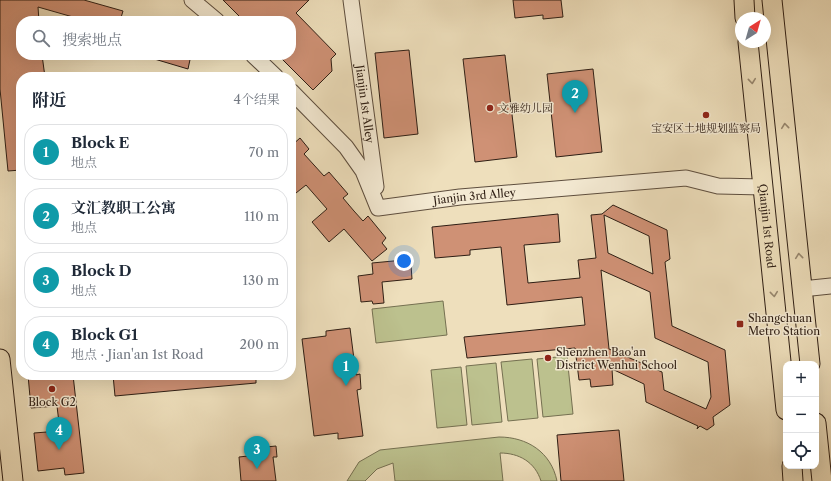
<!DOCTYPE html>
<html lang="zh">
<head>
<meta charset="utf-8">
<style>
  body { margin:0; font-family:"Libre Caslon Text","Noto Serif SC",serif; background:#f6f6f7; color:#1f2937 }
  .controls { position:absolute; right:12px; bottom:12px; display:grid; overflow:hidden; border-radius:8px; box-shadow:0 4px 16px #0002 }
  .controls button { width:36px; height:36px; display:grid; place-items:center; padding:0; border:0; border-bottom:1px solid #e0e1e3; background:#fff; color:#1f2937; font:20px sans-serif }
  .compass { position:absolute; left:735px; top:12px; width:36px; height:36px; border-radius:50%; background:#fff; box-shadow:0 4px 16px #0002; rotate:37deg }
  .you { position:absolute; left:404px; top:261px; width:14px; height:14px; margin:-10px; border:3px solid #fff; border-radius:50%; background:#1a73e8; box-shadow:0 0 0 6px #1a73e833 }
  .badge { display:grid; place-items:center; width:26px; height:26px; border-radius:50%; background:#8f2418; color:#fff; font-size:13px; font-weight:700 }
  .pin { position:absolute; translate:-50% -33px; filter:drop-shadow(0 1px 2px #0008) }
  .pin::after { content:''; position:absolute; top:21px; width:14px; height:12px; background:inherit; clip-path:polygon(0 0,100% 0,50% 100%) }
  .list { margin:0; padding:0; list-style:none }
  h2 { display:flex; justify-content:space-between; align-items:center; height:52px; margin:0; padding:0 16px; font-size:17px }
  h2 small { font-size:13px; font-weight:400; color:#747a83 }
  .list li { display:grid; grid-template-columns:26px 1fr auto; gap:12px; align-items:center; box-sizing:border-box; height:56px; margin:0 8px 8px; padding:0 8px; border:1px solid #e0e1e3; border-radius:16px }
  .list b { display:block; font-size:15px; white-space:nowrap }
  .list p { margin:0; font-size:13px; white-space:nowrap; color:#747a83 }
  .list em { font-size:13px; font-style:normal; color:#747a83 }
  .icon { flex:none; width:22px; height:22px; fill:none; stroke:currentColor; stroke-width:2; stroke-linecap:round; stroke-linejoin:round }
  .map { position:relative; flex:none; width:831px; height:481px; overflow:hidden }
  .search { position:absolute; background:#fff; box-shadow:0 4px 16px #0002; left:16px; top:16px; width:280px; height:44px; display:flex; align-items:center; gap:10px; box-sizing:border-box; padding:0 14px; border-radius:16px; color:#747a83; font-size:15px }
  .panel { position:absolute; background:#fff; box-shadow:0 4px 16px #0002; left:16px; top:72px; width:280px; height:308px; border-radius:16px }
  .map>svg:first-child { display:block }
</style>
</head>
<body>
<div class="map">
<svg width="831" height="481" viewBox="0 0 831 481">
  <rect width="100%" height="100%" fill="#eedfbc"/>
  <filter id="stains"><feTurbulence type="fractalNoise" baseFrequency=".005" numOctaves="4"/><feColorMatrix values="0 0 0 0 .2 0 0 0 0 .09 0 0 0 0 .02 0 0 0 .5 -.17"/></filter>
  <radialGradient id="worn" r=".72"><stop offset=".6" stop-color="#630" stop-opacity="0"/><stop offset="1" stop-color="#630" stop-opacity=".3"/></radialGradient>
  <g fill="#bcc18e" stroke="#757051">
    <polygon points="443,301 447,335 376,343 372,309"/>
    <polygon points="567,356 573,414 543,417 537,359"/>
    <polygon points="532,359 538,418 508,421 501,362"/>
    <polygon points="496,363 502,422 472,425 466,366"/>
    <polygon points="461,367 467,425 437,428 431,370"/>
    <path d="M499,437c28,0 52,15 58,44h-16c-6,-19 -22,-28 -41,-28l3,28h-108l-2,-18 -16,6 -12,12h-18l12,-19 21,-12z"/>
  </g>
  <g fill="#cf9175" stroke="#2e1e14" fill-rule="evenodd">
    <polygon points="0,0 84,0 123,11 120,21 87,21 38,7 39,21 21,21 21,55 42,55 45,77 21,77 21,170 8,171 0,89"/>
    <polygon points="223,0 309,0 296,13 336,54 331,59 332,71 313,90 278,55 291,55 291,21 244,21"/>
    <polygon points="513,0 561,0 563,17 543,19 543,15 515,18"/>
    <polygon points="409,50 418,134 384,138 375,53"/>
    <polygon points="151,55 191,55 188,69 151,58"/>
    <polygon points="505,55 517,157 475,162 463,59"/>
    <polygon points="593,69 602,152 556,157 547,74"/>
    <polygon points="300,138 309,149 304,154 324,176 329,172 348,194 343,198 354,211 363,221 368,216 386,238 382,243 387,249 372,261 344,229 329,242 312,222 327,209 306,185 291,197 291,146"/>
    <path d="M613,205l54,25 3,29 -5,3 7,64 53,24 5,55 -17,12 1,8 -7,5 -7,-4 -3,3 1,-3 -52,-24 -2,-18 -32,-15 1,16 -22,2 -1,-8 -11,1 -4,-32 -108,10 -3,-21 121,-12 -3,-28 -75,8 -6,-58 -31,3v5l-35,3 -3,-31 126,-13 2,28 -36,3 4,38 52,-5 -2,-18 18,-2 -5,-43 11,-1zM604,215l45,21 4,38 -45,-21zM601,270l49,22 5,46 53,24 3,35 -5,12 -42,-19 -2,-18 -53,-23z"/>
    <polygon points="404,260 405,266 411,265 412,279 382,282 384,303 373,304 372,301 361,302 358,276 373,274 372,263"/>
    <polygon points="350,328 356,375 360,374 361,389 357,390 363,436 338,439 338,433 314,436 302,339 326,336 326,331"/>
    <polygon points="28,375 73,375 84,473 65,475 64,468 38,471 34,433 60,431 57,406 31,408"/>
    <polygon points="113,375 256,375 256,383 115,396"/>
    <polygon points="619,430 624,481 561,481 557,435"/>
    <polygon points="276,446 277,457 273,457 276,481 241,481 239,457 257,455 256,448"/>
  </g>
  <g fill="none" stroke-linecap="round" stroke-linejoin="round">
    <defs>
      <g id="minor">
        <polyline points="192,0 217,21"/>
        <path id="s1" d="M351,0l25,187"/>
        <polyline points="253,55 276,77"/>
        <path id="s2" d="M291,91l55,56 17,24 15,37 82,-11 226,-19 32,8 45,1"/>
        <polyline points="802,289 831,286"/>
      </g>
      <g id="major">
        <polyline points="744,0 745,18"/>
        <polyline points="772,0 810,364"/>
        <path id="s3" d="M748,42l38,368"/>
        <polyline points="0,359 13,481"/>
        <polyline points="816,423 822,481"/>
        <polyline points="792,466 793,481"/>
      </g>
    </defs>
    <use href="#minor" stroke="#5e4e3e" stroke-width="17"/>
    <use href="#major" stroke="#2e1e14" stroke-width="21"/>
    <use href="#minor" stroke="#f4ead3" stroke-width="15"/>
    <use href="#major" stroke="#eedfbc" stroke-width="19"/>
  </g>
  <defs><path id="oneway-chevron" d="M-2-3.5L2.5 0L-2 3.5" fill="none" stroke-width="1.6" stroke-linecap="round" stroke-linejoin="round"/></defs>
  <g stroke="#988870">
    <use href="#oneway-chevron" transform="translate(752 81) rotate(84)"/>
    <use href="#oneway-chevron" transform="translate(785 126) rotate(-96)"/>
    <use href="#oneway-chevron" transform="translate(799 256) rotate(-96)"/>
    <use href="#oneway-chevron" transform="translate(774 294) rotate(84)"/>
  </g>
  <g fill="#8f2418" stroke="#f4ead3" stroke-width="1.5">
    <circle cx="490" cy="108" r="4"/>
    <circle cx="706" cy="115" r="4"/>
    <rect x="736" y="320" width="8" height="8" rx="2"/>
    <circle cx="548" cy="358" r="4"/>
    <circle cx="52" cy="389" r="4"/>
  </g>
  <g text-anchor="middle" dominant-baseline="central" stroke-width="3" stroke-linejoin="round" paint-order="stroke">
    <g font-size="11" fill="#2e1e14" stroke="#f4ead3">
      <text stroke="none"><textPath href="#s1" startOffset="105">Jianjin 1st Alley</textPath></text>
      <text stroke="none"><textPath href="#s2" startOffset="245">Jianjin 3rd Alley</textPath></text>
      <text stroke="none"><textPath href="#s3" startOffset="185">Qianjin 1st Road</textPath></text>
    </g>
    <g font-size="11" fill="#2e1e14" stroke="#f4ead3" text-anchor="start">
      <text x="498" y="108">文雅幼儿园</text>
      <text x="706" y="128" text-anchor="middle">宝安区土地规划监察局</text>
      <text x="748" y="318">Shangchuan<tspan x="748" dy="13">Metro Station</tspan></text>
      <text x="556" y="352">Shenzhen Bao'an<tspan x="556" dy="13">District Wenhui School</tspan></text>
      <text x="52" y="402" text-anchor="middle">Block G2</text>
    </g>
  </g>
  <rect width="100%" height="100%" filter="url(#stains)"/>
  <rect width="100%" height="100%" fill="url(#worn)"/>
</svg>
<div class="controls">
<button>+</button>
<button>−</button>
<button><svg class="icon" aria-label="locate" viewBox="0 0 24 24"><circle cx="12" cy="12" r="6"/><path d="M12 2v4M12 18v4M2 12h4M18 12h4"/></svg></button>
</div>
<svg class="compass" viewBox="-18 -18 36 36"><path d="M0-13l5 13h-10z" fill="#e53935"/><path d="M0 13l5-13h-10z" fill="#747a83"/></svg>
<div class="you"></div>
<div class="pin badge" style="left:346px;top:386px;background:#0f9aa8">1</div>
<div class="pin badge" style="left:575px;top:113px;background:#0f9aa8">2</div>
<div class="pin badge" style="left:257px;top:469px;background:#0f9aa8">3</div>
<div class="pin badge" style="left:59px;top:450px;background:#0f9aa8">4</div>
<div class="search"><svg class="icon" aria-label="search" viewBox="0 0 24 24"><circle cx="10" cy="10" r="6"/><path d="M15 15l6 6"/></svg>搜索地点</div>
<section class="panel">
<h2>附近<small>4个结果</small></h2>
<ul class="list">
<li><span class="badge" style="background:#0f9aa8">1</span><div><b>Block E</b><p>地点</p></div><em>70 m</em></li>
<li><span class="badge" style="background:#0f9aa8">2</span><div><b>文汇教职工公寓</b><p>地点</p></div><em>110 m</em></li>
<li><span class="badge" style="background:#0f9aa8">3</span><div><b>Block D</b><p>地点</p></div><em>130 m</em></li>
<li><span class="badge" style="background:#0f9aa8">4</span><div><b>Block G1</b><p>地点 · Jian'an 1st Road</p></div><em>200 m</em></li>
</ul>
</section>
</div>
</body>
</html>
